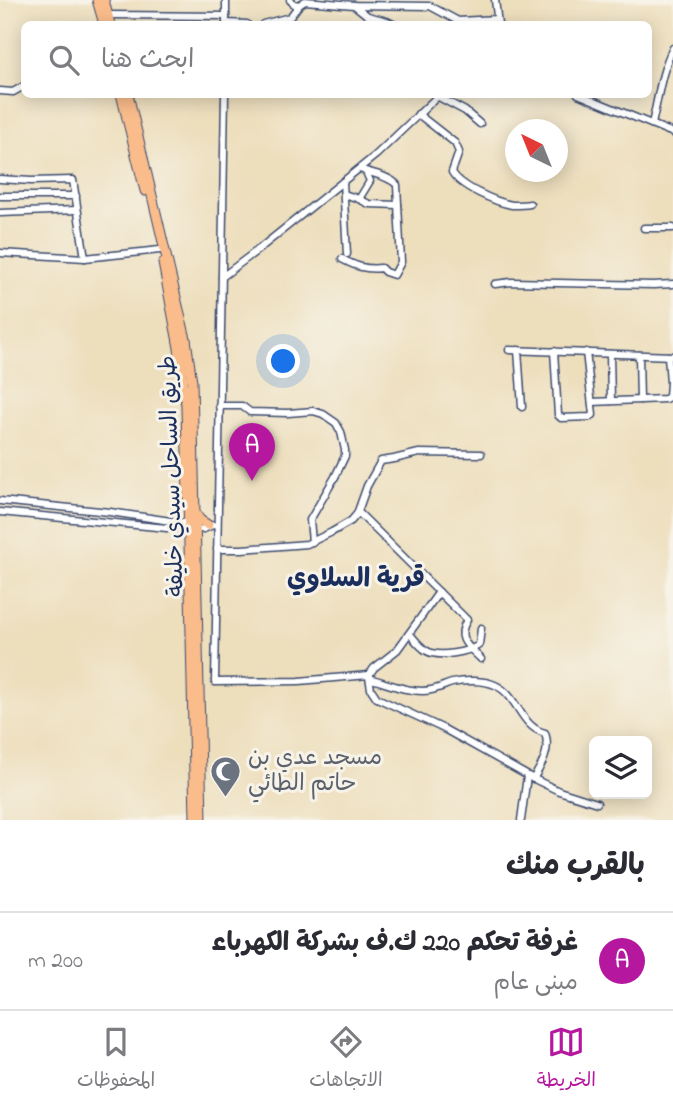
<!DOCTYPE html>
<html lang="ar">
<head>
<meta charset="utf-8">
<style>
  body { margin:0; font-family:"Indie Flower","Playpen Sans Arabic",sans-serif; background:#f2f2f3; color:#2b2b33; direction:rtl }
  .controls { position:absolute; right:21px; bottom:21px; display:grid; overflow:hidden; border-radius:10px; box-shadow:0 4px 18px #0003 }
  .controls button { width:63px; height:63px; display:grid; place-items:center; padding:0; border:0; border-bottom:2px solid #e1e1e2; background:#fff; color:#2b2b33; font:35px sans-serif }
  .compass { position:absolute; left:505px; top:119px; width:63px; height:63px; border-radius:50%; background:#fff; box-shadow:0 4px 18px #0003; rotate:317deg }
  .you { position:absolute; left:284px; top:362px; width:24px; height:24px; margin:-18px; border:5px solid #fff; border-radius:50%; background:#1a73e8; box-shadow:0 0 0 10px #1a73e833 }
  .badge { display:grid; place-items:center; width:46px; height:46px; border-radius:50%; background:#b5179e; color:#fff; font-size:23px; font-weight:700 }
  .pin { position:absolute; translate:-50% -58px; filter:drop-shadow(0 2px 4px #0008) }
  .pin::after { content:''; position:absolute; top:37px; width:24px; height:21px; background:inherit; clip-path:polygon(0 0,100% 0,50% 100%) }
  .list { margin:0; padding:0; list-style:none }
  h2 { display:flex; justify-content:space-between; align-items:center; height:91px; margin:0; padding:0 28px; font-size:30px }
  h2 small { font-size:23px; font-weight:400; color:#7c7c81 }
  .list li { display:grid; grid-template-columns:46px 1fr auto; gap:21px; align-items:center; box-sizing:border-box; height:98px; padding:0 28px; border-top:2px solid #e1e1e2 }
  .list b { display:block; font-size:26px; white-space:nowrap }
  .list p { margin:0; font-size:23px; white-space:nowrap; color:#7c7c81 }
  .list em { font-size:23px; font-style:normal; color:#7c7c81 }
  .icon { flex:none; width:38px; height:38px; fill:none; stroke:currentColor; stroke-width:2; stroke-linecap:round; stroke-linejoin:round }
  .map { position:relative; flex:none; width:673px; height:820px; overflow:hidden; direction:ltr }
  .search { position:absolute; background:#fff; box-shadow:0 4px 18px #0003; left:21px; right:21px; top:21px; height:77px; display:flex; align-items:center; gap:18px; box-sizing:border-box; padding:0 24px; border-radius:10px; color:#7c7c81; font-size:26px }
  .sheet { height:189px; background:#fff }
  nav { display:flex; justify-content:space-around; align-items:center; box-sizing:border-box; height:98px; border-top:2px solid #e1e1e2; background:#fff; font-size:19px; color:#7c7c81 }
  nav a { display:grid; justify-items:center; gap:4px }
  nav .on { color:#b5179e }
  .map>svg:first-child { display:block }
</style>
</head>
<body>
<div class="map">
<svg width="673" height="820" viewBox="0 0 673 820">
  <rect width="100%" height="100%" fill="#f7f3e8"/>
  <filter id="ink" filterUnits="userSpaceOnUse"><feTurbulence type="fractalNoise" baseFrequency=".0143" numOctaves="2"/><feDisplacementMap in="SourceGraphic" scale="14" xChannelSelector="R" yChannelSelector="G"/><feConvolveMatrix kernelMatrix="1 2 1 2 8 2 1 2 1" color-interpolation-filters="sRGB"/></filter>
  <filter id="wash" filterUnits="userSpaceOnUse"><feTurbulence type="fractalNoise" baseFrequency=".00686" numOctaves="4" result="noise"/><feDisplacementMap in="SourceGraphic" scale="28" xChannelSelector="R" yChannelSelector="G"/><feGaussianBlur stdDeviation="1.57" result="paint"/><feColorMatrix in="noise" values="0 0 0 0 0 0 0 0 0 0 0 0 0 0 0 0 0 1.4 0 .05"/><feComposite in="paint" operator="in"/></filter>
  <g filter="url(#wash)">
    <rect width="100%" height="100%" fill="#eddebc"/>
  </g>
  <g filter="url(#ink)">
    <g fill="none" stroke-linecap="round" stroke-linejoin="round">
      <defs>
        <g id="minor">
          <polyline points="290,0 294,4 299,5"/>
          <polyline points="495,0 498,24"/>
          <polyline points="354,5 368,16 387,21 393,24"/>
          <polyline points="108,15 226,16"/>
          <polyline points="226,23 247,24"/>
          <polyline points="226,24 226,0"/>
          <polyline points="263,24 290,17 299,5 305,1 354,5 430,6 458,21 497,19"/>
          <polyline points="0,91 13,92 24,86"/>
          <path d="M225,94l-10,588 84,-1 70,-6 3,4c18,5 40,15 59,11 7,-1 14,-5 21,-7 12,-3 32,-3 43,2 23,10 25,42 50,48 6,17 -3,32 -12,46"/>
          <polyline points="578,94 673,133"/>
          <polyline points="437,96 465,111 480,124"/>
          <path d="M418,114l37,29 4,9 -7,20c8,15 44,30 60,33 6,0 12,0 18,-1"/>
          <path d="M652,124c6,-25 9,-53 21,-76"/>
          <polyline points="0,179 31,181 73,180 85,258"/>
          <polyline points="343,182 347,254"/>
          <polyline points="344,194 359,199 370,181 366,172"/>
          <polyline points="0,196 76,196"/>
          <polyline points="359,199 369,204 398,205"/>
          <polyline points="0,213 77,210"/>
          <polyline points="644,228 673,228"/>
          <polyline points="0,253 85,258 160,250"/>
          <path d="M342,259c13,7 24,11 39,9l4,4 9,3 7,-13 -4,-77c-7,-9 -27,-12 -38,-16"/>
          <polyline points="222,277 259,249 376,155 440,94"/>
          <polyline points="495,284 511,282 653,285 673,284"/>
          <polyline points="509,350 673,356"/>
          <polyline points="518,350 522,407"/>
          <polyline points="554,351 558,415 561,418 590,417 593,415 586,352"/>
          <polyline points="610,354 611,401"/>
          <polyline points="639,355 640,400"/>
          <polyline points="592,402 665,399 669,397 670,382 668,356"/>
          <polyline points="219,406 242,406 250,412 288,413 313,411 323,414 336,423 341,432 345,450 345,456 335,477 310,520 312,542"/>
          <polyline points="0,501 110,512 191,524"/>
          <polyline points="0,512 188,530 204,529 213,525"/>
          <path d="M358,512l109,108c-12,19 2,27 14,39"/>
          <polyline points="217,549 242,549 307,544 332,532 351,521 357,514 367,486 381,461 394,459 419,453 481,454"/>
          <path d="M410,634c5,6 10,13 17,17 12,7 41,1 52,-6l2,-17"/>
          <polyline points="369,675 374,668 397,650 439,592"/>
          <polyline points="369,677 371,689 377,698 444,729 530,777 559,791 597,803"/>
          <polyline points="521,820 527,776"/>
        </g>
        <g id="highway">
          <polyline points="97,0 104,24"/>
          <polyline points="104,0 110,24"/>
          <polyline points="121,94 145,191"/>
          <polyline points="128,94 179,310 186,339 192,382 202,820"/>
          <polyline points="163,263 179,348 186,406 195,820"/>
          <polyline points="196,514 200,520 208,525"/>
        </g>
      </defs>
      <use href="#minor" stroke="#3a496c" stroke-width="9"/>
      <use href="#highway" stroke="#3a496c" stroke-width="11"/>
      <use href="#minor" stroke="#fff" stroke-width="6"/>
      <use href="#highway" stroke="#fabc8b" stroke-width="9"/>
    </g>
  </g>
  <defs>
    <symbol id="mosque-pin" viewBox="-11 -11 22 30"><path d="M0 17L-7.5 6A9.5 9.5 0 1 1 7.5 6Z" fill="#6b7280" stroke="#f7f3e8"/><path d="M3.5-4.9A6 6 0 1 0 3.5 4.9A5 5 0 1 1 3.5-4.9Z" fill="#fff"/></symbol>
  </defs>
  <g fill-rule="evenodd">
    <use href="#mosque-pin" x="208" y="754" width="35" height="47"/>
  </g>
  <g text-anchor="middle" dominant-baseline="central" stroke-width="6" stroke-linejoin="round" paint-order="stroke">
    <g font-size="23" fill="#1b2f5e" stroke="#f7f3e8">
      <text transform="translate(173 476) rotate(-92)">طريق الساحل سيدي خليفة</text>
    </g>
    <g font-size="23" fill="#5b616d" stroke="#f7f3e8" text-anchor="start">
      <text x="248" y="758">مسجد عدي بن<tspan x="248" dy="26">حاتم الطائي</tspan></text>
    </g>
    <g font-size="26" font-weight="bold" fill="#1b2f5e" stroke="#f7f3e8">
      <text x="356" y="580">قرية السلاوي</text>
    </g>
  </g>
</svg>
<div class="controls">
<button><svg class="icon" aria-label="layers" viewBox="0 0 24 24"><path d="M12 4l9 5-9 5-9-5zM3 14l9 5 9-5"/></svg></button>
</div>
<svg class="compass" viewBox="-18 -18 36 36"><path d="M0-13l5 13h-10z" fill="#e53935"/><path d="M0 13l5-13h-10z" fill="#7c7c81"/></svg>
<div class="you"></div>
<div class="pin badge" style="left:252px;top:481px">A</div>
<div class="search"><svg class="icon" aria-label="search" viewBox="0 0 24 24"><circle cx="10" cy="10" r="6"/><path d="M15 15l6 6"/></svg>ابحث هنا</div>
</div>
<section class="sheet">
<h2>بالقرب منك<small></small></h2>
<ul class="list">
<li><span class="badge">A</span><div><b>غرفة تحكم 220 ك.ف بشركة الكهرباء</b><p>مبنى عام</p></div><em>200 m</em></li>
</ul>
</section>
<nav>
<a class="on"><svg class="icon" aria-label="map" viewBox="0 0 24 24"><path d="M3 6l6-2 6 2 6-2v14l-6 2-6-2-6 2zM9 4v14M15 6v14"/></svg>الخريطة</a>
<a><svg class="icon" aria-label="directions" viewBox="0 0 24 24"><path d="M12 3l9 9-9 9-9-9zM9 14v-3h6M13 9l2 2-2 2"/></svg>الاتجاهات</a>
<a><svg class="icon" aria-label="saved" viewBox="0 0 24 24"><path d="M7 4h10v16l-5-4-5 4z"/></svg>المحفوظات</a>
</nav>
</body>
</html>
